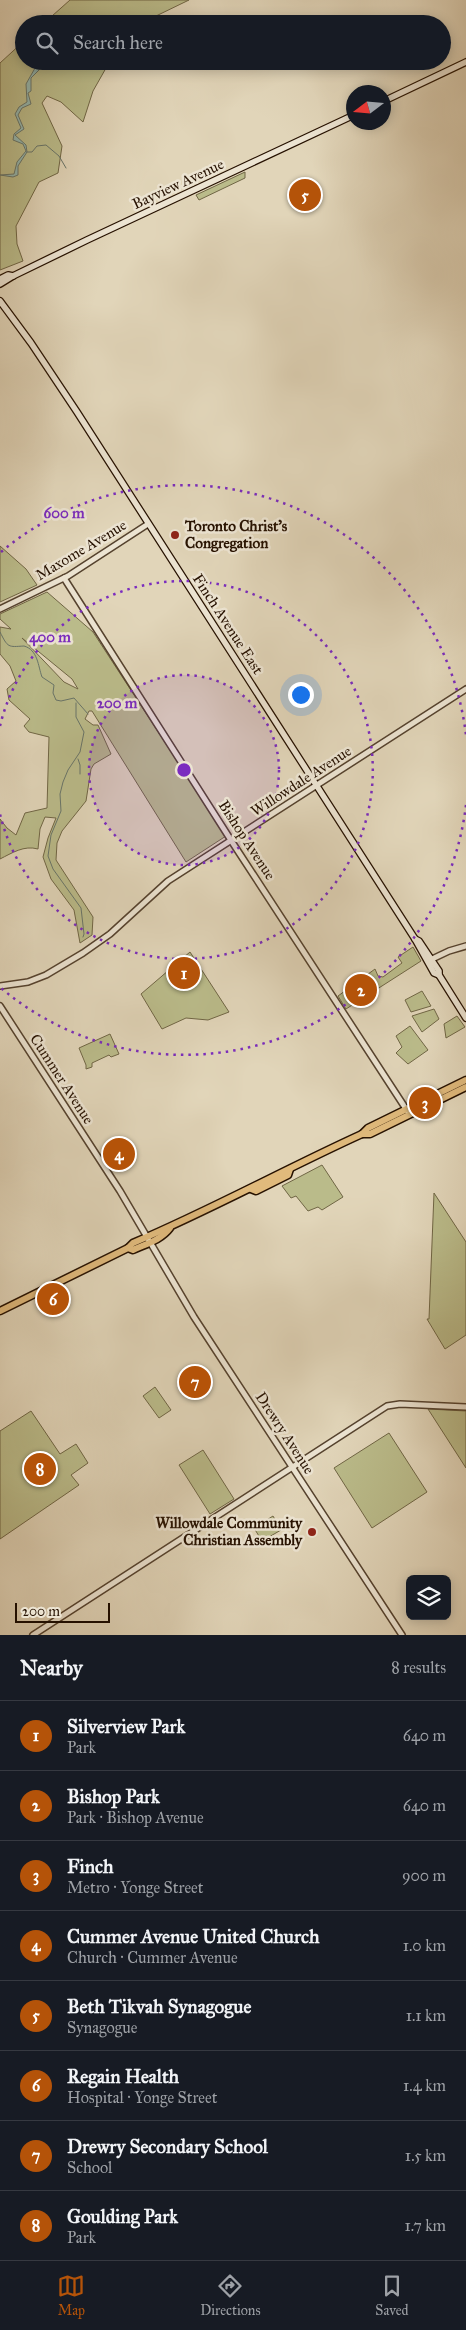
<!DOCTYPE html>
<html lang="en">
<head>
<meta charset="utf-8">
<style>
  body { margin:0; font-family:"IM FELL Great Primer",serif; background:#20242c; color:#f1f3f6 }
  .controls { position:absolute; right:15px; bottom:15px; display:grid; overflow:hidden; border-radius:8px; box-shadow:0 2px 12px #0003 }
  .controls button { width:45px; height:45px; display:grid; place-items:center; padding:0; border:0; border-bottom:1px solid #363941; background:#171b24; color:#f1f3f6; font:25px sans-serif }
  .compass { position:absolute; left:346px; top:85px; width:45px; height:45px; border-radius:50%; background:#171b24; box-shadow:0 2px 12px #0003; rotate:254deg }
  .scale { position:absolute; left:15px; bottom:12px; width:95px; box-sizing:border-box; padding-left:5px; border:2px solid #261100; border-top:0; font-size:14px; line-height:18px; white-space:nowrap; color:#261100; -webkit-text-stroke:4px #ece4d2; paint-order:stroke }
  .you { position:absolute; left:300px; top:694px; width:18px; height:18px; margin:-12px; border:4px solid #fff; border-radius:50%; background:#1a73e8; box-shadow:0 0 0 8px #1a73e833 }
  .badge { display:grid; place-items:center; width:32px; height:32px; border-radius:50%; background:#b45309; color:#fff; font-size:16px; font-weight:700 }
  .pin { position:absolute; translate:-50% -50%; border:2px solid #fff; box-shadow:0 1px 5px #0006 }
  .list { margin:0; padding:0; list-style:none }
  h2 { display:flex; justify-content:space-between; align-items:center; height:65px; margin:0; padding:0 20px; font-size:21px }
  h2 small { font-size:16px; font-weight:400; color:#9ea1a6 }
  .list li { display:grid; grid-template-columns:32px 1fr auto; gap:15px; align-items:center; box-sizing:border-box; height:70px; padding:0 20px; border-top:1px solid #363941 }
  .list b { display:block; font-size:19px; white-space:nowrap }
  .list p { margin:0; font-size:16px; white-space:nowrap; color:#9ea1a6 }
  .list em { font-size:16px; font-style:normal; color:#9ea1a6 }
  .icon { flex:none; width:28px; height:28px; fill:none; stroke:currentColor; stroke-width:2; stroke-linecap:round; stroke-linejoin:round }
  .map { position:relative; flex:none; width:466px; height:1635px; overflow:hidden }
  .search { position:absolute; background:#171b24; box-shadow:0 2px 12px #0003; left:15px; right:15px; top:15px; height:55px; display:flex; align-items:center; gap:12px; box-sizing:border-box; padding:0 18px; border-radius:28px; color:#9ea1a6; font-size:19px }
  .sheet { height:625px; background:#171b24 }
  nav { display:flex; justify-content:space-around; align-items:center; box-sizing:border-box; height:70px; border-top:1px solid #363941; background:#171b24; font-size:14px; color:#9ea1a6 }
  nav a { display:grid; justify-items:center; gap:2px }
  nav .on { color:#b45309 }
  .map>svg:first-child { display:block }
</style>
</head>
<body>
<div class="map">
<svg width="466" height="1635" viewBox="0 0 466 1635">
  <rect width="100%" height="100%" fill="#e1d5b9"/>
  <filter id="stains"><feTurbulence type="fractalNoise" baseFrequency=".004" numOctaves="4"/><feColorMatrix values="0 0 0 0 .2 0 0 0 0 .09 0 0 0 0 .02 0 0 0 .5 -.17"/></filter>
  <radialGradient id="worn" r=".72"><stop offset=".6" stop-color="#630" stop-opacity="0"/><stop offset="1" stop-color="#630" stop-opacity=".3"/></radialGradient>
  <g fill="#babb8a" stroke="#706645" fill-rule="evenodd">
    <polygon points="70,0 189,0 156,16 147,24 43,24"/>
    <polygon points="24,41 24,61 110,61 93,91 83,122 61,102 47,96 42,103 62,146 58,173 39,182 16,226 17,244 23,261 0,270 0,63"/>
    <polygon points="245,172 245,178 199,200 196,195"/>
    <polygon points="0,546 26,569 37,585 0,602"/>
    <path d="M47,592l46,40 133,204 -40,26 -94,-151h-3l-4,8 8,6h5l13,29 -17,10 -3,5 -5,32 -24,30 -5,12 -1,17 37,57 -1,18 -12,8 -6,-33 -23,-31 -8,-22 5,-19 8,-20 -11,-1 -5,12 -2,20c-14,-4 -26,4 -38,10v-40l7,9 9,7 9,-22 22,-5 2,-71 -20,-5 -5,-6 6,-7 -21,-19 -2,-11 9,-8 -6,-15 -10,-12v-27l11,2 -11,-10v-5zM22,638l50,41 6,10 -14,-7z"/>
    <polygon points="413,947 421,961 346,1009 338,996 375,969 378,976 383,977 402,963 398,957"/>
    <polygon points="190,952 229,1012 208,1020 186,1018 162,1029 141,994"/>
    <polygon points="422,991 431,1006 411,1012 405,1000"/>
    <polygon points="434,1009 439,1019 422,1032 412,1016"/>
    <polygon points="457,1016 465,1027 446,1038 444,1024"/>
    <polygon points="410,1026 428,1050 408,1064 396,1053 402,1047 396,1036"/>
    <polygon points="110,1034 119,1054 111,1057 109,1055 92,1063 92,1067 86,1069 86,1065 79,1048"/>
    <polygon points="322,1165 343,1197 322,1210 318,1207 308,1211 296,1196 291,1198 282,1186"/>
    <polygon points="434,1193 466,1242 466,1335 445,1349 427,1319 429,1319"/>
    <polygon points="155,1387 171,1410 159,1418 143,1396"/>
    <polygon points="428,1409 466,1411 466,1468"/>
    <polygon points="31,1411 60,1454 76,1444 88,1463 71,1475 79,1485 0,1539 0,1431"/>
    <polygon points="389,1433 427,1492 372,1528 334,1468"/>
    <polygon points="203,1450 234,1499 210,1514 179,1465"/>
    <polygon points="273,1516 281,1530 262,1541 254,1528"/>
  </g>
  <polygon fill="#94b8b1" stroke="#68756a" points="39,61 42,61 39,70 31,78 31,91 28,93 31,104 22,108 18,115 24,129 15,135 26,145 27,152 18,166 18,175 13,177 0,175 14,174 17,162 26,151 23,144 13,140 14,134 21,128 15,114 19,107 27,102 26,84"/>
  <g fill="none" stroke-linecap="round" stroke-linejoin="round">
    <g stroke="#68756a" stroke-width="1">
      <polyline points="27,152 32,152 37,146 46,145 59,156 66,168"/>
      <path d="M0,632c8,16 8,15 24,14 14,4 14,20 18,31l12,8 -1,8 3,7 5,1 13,-3 14,16"/>
      <polyline points="76,703 76,717 84,732 80,752 68,770 63,782 60,794 61,811 51,835 48,856 53,869 81,908 84,934 83,937"/>
      <polyline points="78,759 80,765 80,774"/>
    </g>
    <defs>
      <g id="tertiary">
        <polyline points="64,578 234,845 408,1112"/>
        <polyline points="0,609 68,576 148,524"/>
        <polyline points="430,960 449,951 466,946"/>
        <polyline points="0,986 28,982 46,975 83,953 110,934 168,881 466,689"/>
        <polyline points="0,1006 120,1191 194,1317 402,1635"/>
        <polyline points="33,1635 387,1406 400,1404 466,1407"/>
      </g>
      <g id="secondary">
        <polyline points="384,101 466,62"/>
        <polyline points="0,279 8,275 13,276"/>
        <polyline points="0,284 13,276 87,240 354,115"/>
        <polyline points="0,301 31,343 77,412 415,939 434,973 439,975"/>
        <polyline points="415,939 419,941 439,971 439,975 466,1018"/>
      </g>
      <g id="primary">
        <polyline points="362,1134 370,1134 466,1087"/>
        <polyline points="251,1189 256,1191 288,1175 290,1169"/>
        <path d="M128,1248l5,2c13,-6 28,-10 37,-22"/>
        <path d="M0,1311l128,-63 5,-5c78,-33 152,-74 229,-109l6,-6 98,-48"/>
      </g>
    </defs>
    <use href="#tertiary" stroke="#55422e" stroke-width="8"/>
    <use href="#secondary" stroke="#261100" stroke-width="8"/>
    <use href="#primary" stroke="#261100" stroke-width="9"/>
    <use href="#tertiary" stroke="#ece4d2" stroke-width="5"/>
    <use href="#secondary" stroke="#ece4d2" stroke-width="5.5"/>
    <use href="#primary" stroke="#e0ba7c" stroke-width="6"/>
  </g>
  <circle cx="184" cy="770" r="95" fill="#7b2cbf" fill-opacity=".12"/>
  <g fill="none" stroke="#7b2cbf" stroke-width="2.5" stroke-dasharray="2.5 5">
    <circle cx="184" cy="770" r="95"/>
    <path d="M0 726A189 189 0 1 1 0 814"/>
    <path d="M466 805A284 284 0 0 1 1 988M1 552A284 284 0 0 1 466 735"/>
  </g>
  <g fill="#8f2418" stroke="#ece4d2" stroke-width="2">
    <circle cx="175" cy="535" r="5"/>
    <circle cx="312" cy="1532" r="5"/>
  </g>
  <g text-anchor="middle" dominant-baseline="central" stroke-width="5" stroke-linejoin="round" paint-order="stroke">
    <g font-size="15" fill="#261100" stroke="#ece4d2">
      <text transform="translate(178 184) rotate(-25)">Bayview Avenue</text>
      <text transform="translate(81 550) rotate(-31)">Maxome Avenue</text>
      <text transform="translate(228 624) rotate(57)">Finch Avenue East</text>
      <text transform="translate(301 781) rotate(-33)">Willowdale Avenue</text>
      <text transform="translate(247 840) rotate(57)">Bishop Avenue</text>
      <text transform="translate(62 1079) rotate(57)">Cummer Avenue</text>
      <text transform="translate(285 1433) rotate(57)">Drewry Avenue</text>
    </g>
    <g font-size="15" font-weight="bold" fill="#261100" stroke="#ece4d2" text-anchor="start">
      <text x="185" y="526">Toronto Christ's<tspan x="185" dy="17">Congregation</tspan></text>
      <text x="302" y="1523" text-anchor="end">Willowdale Community<tspan x="302" dy="17">Christian Assembly</tspan></text>
    </g>
  </g>
  <circle cx="184" cy="770" r="8" fill="#7b2cbf" stroke="#ece4d2" stroke-width="2.5"/>
  <g font-size="15" text-anchor="middle" font-weight="bold" fill="#7b2cbf" stroke="#ece4d2" stroke-width="5" stroke-linejoin="round" paint-order="stroke">
    <text x="64" y="518">600 m</text>
    <text x="50" y="642">400 m</text>
    <text x="117" y="708">200 m</text>
  </g>
  <rect width="100%" height="100%" filter="url(#stains)"/>
  <rect width="100%" height="100%" fill="url(#worn)"/>
</svg>
<div class="controls">
<button><svg class="icon" aria-label="layers" viewBox="0 0 24 24"><path d="M12 4l9 5-9 5-9-5zM3 14l9 5 9-5"/></svg></button>
</div>
<svg class="compass" viewBox="-18 -18 36 36"><path d="M0-13l5 13h-10z" fill="#e53935"/><path d="M0 13l5-13h-10z" fill="#9ea1a6"/></svg>
<div class="scale">200 m</div>
<div class="you"></div>
<div class="pin badge" style="left:184px;top:973px">1</div>
<div class="pin badge" style="left:361px;top:990px">2</div>
<div class="pin badge" style="left:425px;top:1103px">3</div>
<div class="pin badge" style="left:119px;top:1154px">4</div>
<div class="pin badge" style="left:305px;top:195px">5</div>
<div class="pin badge" style="left:53px;top:1299px">6</div>
<div class="pin badge" style="left:195px;top:1382px">7</div>
<div class="pin badge" style="left:40px;top:1469px">8</div>
<div class="search"><svg class="icon" aria-label="search" viewBox="0 0 24 24"><circle cx="10" cy="10" r="6"/><path d="M15 15l6 6"/></svg>Search here</div>
</div>
<section class="sheet">
<h2>Nearby<small>8 results</small></h2>
<ul class="list">
<li><span class="badge">1</span><div><b>Silverview Park</b><p>Park</p></div><em>640 m</em></li>
<li><span class="badge">2</span><div><b>Bishop Park</b><p>Park · Bishop Avenue</p></div><em>640 m</em></li>
<li><span class="badge">3</span><div><b>Finch</b><p>Metro · Yonge Street</p></div><em>900 m</em></li>
<li><span class="badge">4</span><div><b>Cummer Avenue United Church</b><p>Church · Cummer Avenue</p></div><em>1.0 km</em></li>
<li><span class="badge">5</span><div><b>Beth Tikvah Synagogue</b><p>Synagogue</p></div><em>1.1 km</em></li>
<li><span class="badge">6</span><div><b>Regain Health</b><p>Hospital · Yonge Street</p></div><em>1.4 km</em></li>
<li><span class="badge">7</span><div><b>Drewry Secondary School</b><p>School</p></div><em>1.5 km</em></li>
<li><span class="badge">8</span><div><b>Goulding Park</b><p>Park</p></div><em>1.7 km</em></li>
</ul>
</section>
<nav>
<a class="on"><svg class="icon" aria-label="map" viewBox="0 0 24 24"><path d="M3 6l6-2 6 2 6-2v14l-6 2-6-2-6 2zM9 4v14M15 6v14"/></svg>Map</a>
<a><svg class="icon" aria-label="directions" viewBox="0 0 24 24"><path d="M12 3l9 9-9 9-9-9zM9 14v-3h6M13 9l2 2-2 2"/></svg>Directions</a>
<a><svg class="icon" aria-label="saved" viewBox="0 0 24 24"><path d="M7 4h10v16l-5-4-5 4z"/></svg>Saved</a>
</nav>
</body>
</html>
